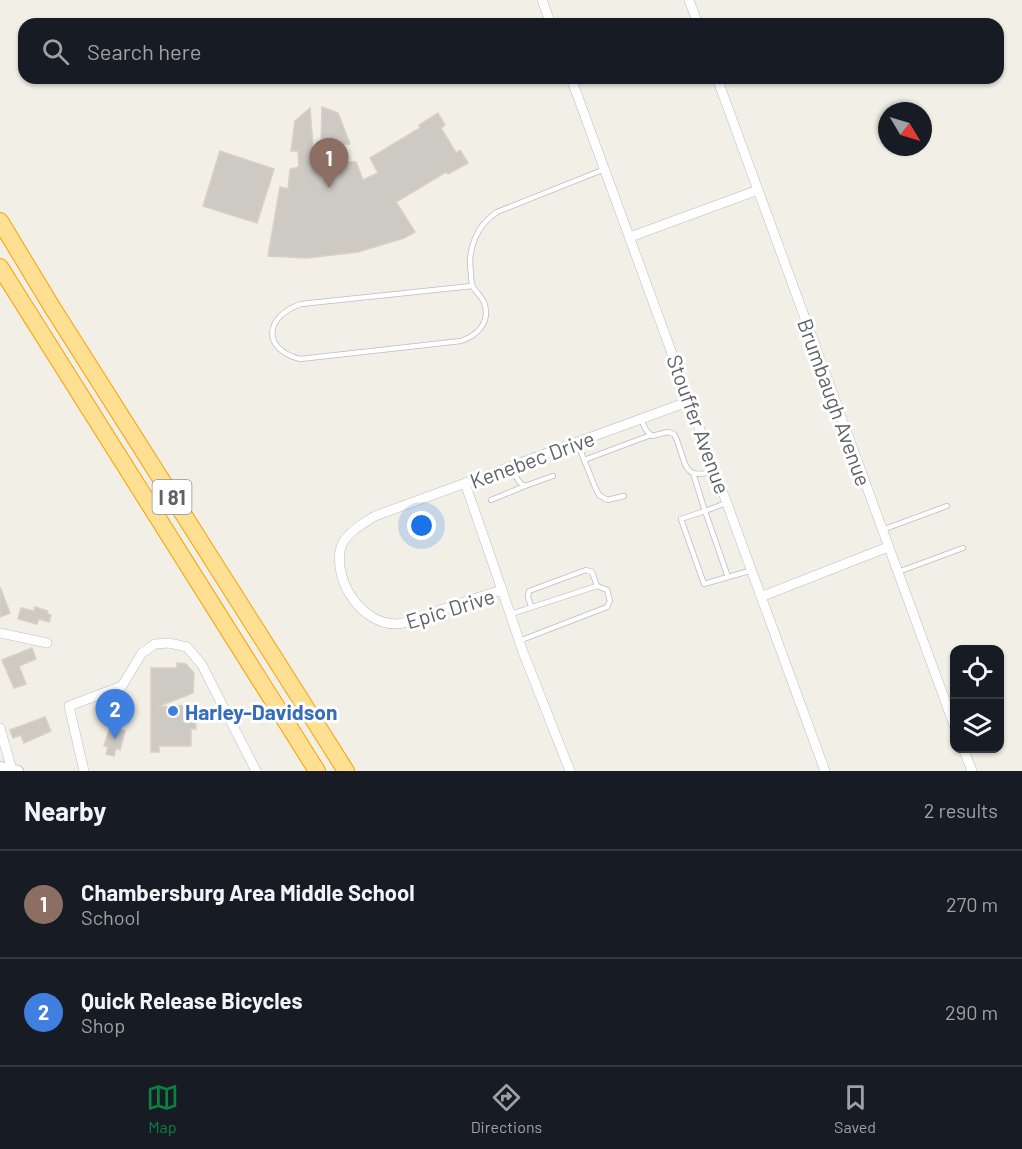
<!DOCTYPE html>
<html lang="en">
<head>
<meta charset="utf-8">
<style>
  body { margin:0; font-family:Barlow,sans-serif; background:#20242c; color:#f1f3f6 }
  .controls { position:absolute; right:18px; bottom:18px; display:grid; overflow:hidden; border-radius:12px; box-shadow:0 2px 4px #0004 }
  .controls button { width:54px; height:54px; display:grid; place-items:center; padding:0; border:0; border-bottom:2px solid #363941; background:#171b24; color:#f1f3f6; font:30px sans-serif }
  .compass { position:absolute; left:878px; top:102px; width:54px; height:54px; border-radius:50%; background:#171b24; box-shadow:0 2px 4px #0004; rotate:128deg }
  .you { position:absolute; left:422px; top:526px; width:21px; height:21px; margin:-15px; border:4px solid #fff; border-radius:50%; background:#1a73e8; box-shadow:0 0 0 9px #1a73e833 }
  .badge { display:grid; place-items:center; width:39px; height:39px; border-radius:50%; background:#0b8043; color:#fff; font-size:20px; font-weight:700 }
  .pin { position:absolute; translate:-50% -50px; filter:drop-shadow(0 2px 3px #0008) }
  .pin::after { content:''; position:absolute; top:32px; width:21px; height:18px; background:inherit; clip-path:polygon(0 0,100% 0,50% 100%) }
  .list { margin:0; padding:0; list-style:none }
  h2 { display:flex; justify-content:space-between; align-items:center; height:78px; margin:0; padding:0 24px; font-size:26px }
  h2 small { font-size:20px; font-weight:400; color:#9ea1a6 }
  .list li { display:grid; grid-template-columns:39px 1fr auto; gap:18px; align-items:center; box-sizing:border-box; height:108px; padding:0 24px; border-top:2px solid #363941 }
  .list b { display:block; font-size:22px; white-space:nowrap }
  .list p { margin:0; font-size:20px; white-space:nowrap; color:#9ea1a6 }
  .list em { font-size:20px; font-style:normal; color:#9ea1a6 }
  .icon { flex:none; width:33px; height:33px; fill:none; stroke:currentColor; stroke-width:2; stroke-linecap:round; stroke-linejoin:round }
  .map { position:relative; flex:none; width:1022px; height:771px; overflow:hidden }
  .search { position:absolute; background:#171b24; box-shadow:0 2px 4px #0004; left:18px; right:18px; top:18px; height:66px; display:flex; align-items:center; gap:15px; box-sizing:border-box; padding:0 21px; border-radius:18px; color:#9ea1a6; font-size:22px }
  .sheet { height:294px; background:#171b24 }
  nav { display:flex; justify-content:space-around; align-items:center; box-sizing:border-box; height:84px; border-top:2px solid #363941; background:#171b24; font-size:16px; color:#9ea1a6 }
  nav a { display:grid; justify-items:center; gap:3px }
  nav .on { color:#0b8043 }
  .map>svg:first-child { display:block }
</style>
</head>
<body>
<div class="map">
<svg width="1022" height="771" viewBox="0 0 1022 771">
  <rect width="100%" height="100%" fill="#f2efe7"/>
  <g fill="#cdcac4" stroke="#d7d1c4" stroke-width="1.5">
    <polygon points="322,107 338,113 350,144 344,145 346,162 356,162 363,180 378,173 370,158 420,128 419,125 438,113 445,125 441,128 456,153 460,150 468,163 448,174 446,172 396,202 415,232 404,238 358,252 307,258 268,256 280,187 288,189 290,169 299,167 298,151 291,151 295,121 310,108 313,147 321,147"/>
    <polygon points="220,151 274,169 257,223 203,206"/>
    <polygon points="0,587 10,613 0,617"/>
    <polygon points="35,607 48,611 47,614 51,615 49,622 39,619 37,624 18,619 21,608 34,611"/>
    <polygon points="32,648 36,659 19,666 26,684 14,688 2,660"/>
    <polygon points="177,663 186,664 194,673 193,693 157,707 194,705 196,729 191,729 191,746 159,746 159,752 151,752 151,668 177,668"/>
    <polygon points="45,717 51,731 24,743 21,735 13,738 10,730"/>
    <polygon points="113,717 120,720 118,729 125,731 120,750 116,748 114,756 106,754 108,747 104,746"/>
  </g>
  <g fill="none" stroke-linecap="round" stroke-linejoin="round">
    <defs>
      <g id="service">
        <path d="M472,286l-171,18c-36,12 -40,45 -1,55l161,-18c17,-6 30,-19 23,-39 -3,-6 -8,-10 -11,-15 -2,-4 -2,-10 -2,-14 -4,-24 6,-48 26,-61l108,-43"/>
        <path d="M641,419l5,11 6,6 16,-4 6,2c13,24 5,50 42,36"/>
        <polyline points="577,442 595,487 599,495 607,500 624,496"/>
        <polyline points="584,460 651,435"/>
        <path d="M512,466c3,7 5,17 13,20l28,-10"/>
        <polyline points="693,473 705,511 681,519 704,584 728,577"/>
        <polyline points="491,500 525,486"/>
        <polyline points="726,503 705,511 728,577 753,570"/>
        <polyline points="882,530 947,506"/>
        <polyline points="898,572 963,548"/>
        <polyline points="531,606 528,597 529,591 586,570 592,572 597,586"/>
        <polyline points="511,614 597,586 607,590 610,601 607,607 519,641"/>
      </g>
      <g id="minor">
        <polyline points="542,0 551,24"/>
        <polyline points="689,0 698,24"/>
        <polyline points="571,78 825,771"/>
        <polyline points="717,78 954,725"/>
        <polyline points="630,237 758,190"/>
        <polyline points="465,483 502,590"/>
        <polyline points="763,596 888,547"/>
        <polyline points="0,633 47,643"/>
        <polyline points="0,728 12,770"/>
        <polyline points="963,748 972,771"/>
        <polyline points="84,771 69,706 122,686 142,653 155,644 169,643 187,647 202,665 256,771"/>
        <path d="M570,771l-47,-119 -21,-62c-26,8 -53,17 -79,26 -8,3 -19,8 -27,8 -34,0 -61,-41 -56,-73 3,-17 21,-26 35,-35l315,-115"/>
      </g>
      <polyline id="tertiary" points="0,767 18,771"/>
      <g id="motorway">
        <polyline points="0,221 52,307 346,771"/>
        <polyline points="0,267 317,771"/>
      </g>
    </defs>
    <use href="#service" stroke="#b9bdc2" stroke-width="6"/>
    <use href="#minor" stroke="#b9bdc2" stroke-width="10"/>
    <use href="#tertiary" stroke="#b9bdc2" stroke-width="12"/>
    <use href="#motorway" stroke="#f9a200" stroke-width="18"/>
    <use href="#service" stroke="#fff" stroke-width="4.5"/>
    <use href="#minor" stroke="#fff" stroke-width="9"/>
    <use href="#tertiary" stroke="#fff" stroke-width="10"/>
    <use href="#motorway" stroke="#ffdf91" stroke-width="16"/>
  </g>
  <circle fill="#3f7fe0" stroke="#fff" stroke-width="2" cx="173" cy="711" r="6"/>
  <g text-anchor="middle" dominant-baseline="central" stroke-width="6" stroke-linejoin="round" paint-order="stroke">
    <rect fill="#fff" stroke="#8e9296" stroke-width="1.5" x="152.5" y="480" width="39" height="34" rx="4.5"/>
    <g font-size="20" font-weight="bold" fill="#5e6369">
      <text x="172" y="497">I 81</text>
    </g>
    <g font-size="21" fill="#5e6369" stroke="#fff">
      <text transform="translate(835 402) rotate(70)">Brumbaugh Avenue</text>
      <text transform="translate(699 424) rotate(70)">Stouffer Avenue</text>
      <text transform="translate(532 459) rotate(-20)">Kenebec Drive</text>
      <text transform="translate(450 608) rotate(-17)">Epic Drive</text>
    </g>
    <g font-size="21" font-weight="bold" fill="#366cbe" stroke="#fff" text-anchor="start">
      <text x="185" y="711">Harley-Davidson</text>
    </g>
  </g>
</svg>
<div class="controls">
<button><svg class="icon" aria-label="locate" viewBox="0 0 24 24"><circle cx="12" cy="12" r="6"/><path d="M12 2v4M12 18v4M2 12h4M18 12h4"/></svg></button>
<button><svg class="icon" aria-label="layers" viewBox="0 0 24 24"><path d="M12 4l9 5-9 5-9-5zM3 14l9 5 9-5"/></svg></button>
</div>
<svg class="compass" viewBox="-18 -18 36 36"><path d="M0-13l5 13h-10z" fill="#e53935"/><path d="M0 13l5-13h-10z" fill="#9ea1a6"/></svg>
<div class="you"></div>
<div class="pin badge" style="left:329px;top:188px;background:#8d6e63">1</div>
<div class="pin badge" style="left:115px;top:739px;background:#3f7fe0">2</div>
<div class="search"><svg class="icon" aria-label="search" viewBox="0 0 24 24"><circle cx="10" cy="10" r="6"/><path d="M15 15l6 6"/></svg>Search here</div>
</div>
<section class="sheet">
<h2>Nearby<small>2 results</small></h2>
<ul class="list">
<li><span class="badge" style="background:#8d6e63">1</span><div><b>Chambersburg Area Middle School</b><p>School</p></div><em>270 m</em></li>
<li><span class="badge" style="background:#3f7fe0">2</span><div><b>Quick Release Bicycles</b><p>Shop</p></div><em>290 m</em></li>
</ul>
</section>
<nav>
<a class="on"><svg class="icon" aria-label="map" viewBox="0 0 24 24"><path d="M3 6l6-2 6 2 6-2v14l-6 2-6-2-6 2zM9 4v14M15 6v14"/></svg>Map</a>
<a><svg class="icon" aria-label="directions" viewBox="0 0 24 24"><path d="M12 3l9 9-9 9-9-9zM9 14v-3h6M13 9l2 2-2 2"/></svg>Directions</a>
<a><svg class="icon" aria-label="saved" viewBox="0 0 24 24"><path d="M7 4h10v16l-5-4-5 4z"/></svg>Saved</a>
</nav>
</body>
</html>
